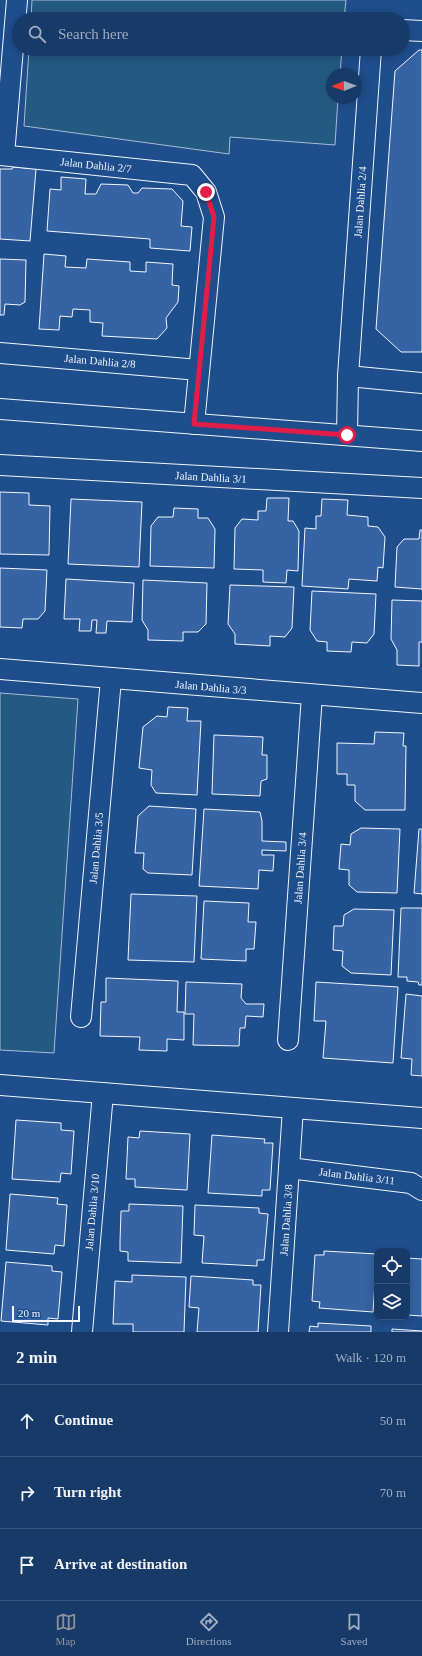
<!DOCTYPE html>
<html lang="en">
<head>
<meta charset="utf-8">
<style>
  body { margin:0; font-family:Georgia,serif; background:#244571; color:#f1f3f6 }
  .controls { position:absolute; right:12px; bottom:12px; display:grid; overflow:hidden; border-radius:8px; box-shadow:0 2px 10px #0003 }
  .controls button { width:36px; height:36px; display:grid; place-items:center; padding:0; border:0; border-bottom:1px solid #36547d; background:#173a69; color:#f1f3f6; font:20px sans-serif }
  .compass { position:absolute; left:326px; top:68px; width:36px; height:36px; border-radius:50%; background:#173a69; box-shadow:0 2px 10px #0003; rotate:269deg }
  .scale { position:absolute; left:12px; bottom:10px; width:68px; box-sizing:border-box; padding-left:4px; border:2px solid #f2f6ff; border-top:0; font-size:11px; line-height:14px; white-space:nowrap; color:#f2f6ff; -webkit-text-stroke:3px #1f4e8c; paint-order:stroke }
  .stop { position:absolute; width:12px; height:12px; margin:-9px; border:3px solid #e11d48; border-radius:50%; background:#fff }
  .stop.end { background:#e11d48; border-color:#fff; box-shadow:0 1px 4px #0008 }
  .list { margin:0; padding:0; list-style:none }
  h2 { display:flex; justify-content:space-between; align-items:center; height:52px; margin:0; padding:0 16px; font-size:17px }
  h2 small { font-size:13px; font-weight:400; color:#9eadc0 }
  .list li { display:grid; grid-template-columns:26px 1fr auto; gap:12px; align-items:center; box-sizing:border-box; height:72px; padding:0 16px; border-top:1px solid #36547d }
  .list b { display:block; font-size:15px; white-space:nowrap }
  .list em { font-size:13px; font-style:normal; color:#9eadc0 }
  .icon { flex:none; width:22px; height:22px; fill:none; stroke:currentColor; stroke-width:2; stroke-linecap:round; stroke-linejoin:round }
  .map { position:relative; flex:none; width:422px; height:1332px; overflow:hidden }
  .search { position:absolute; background:#173a69; box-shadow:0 2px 10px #0003; left:12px; right:12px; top:12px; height:44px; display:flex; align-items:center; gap:10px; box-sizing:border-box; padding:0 14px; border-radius:22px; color:#9eadc0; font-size:15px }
  .sheet { height:268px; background:#173a69 }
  nav { display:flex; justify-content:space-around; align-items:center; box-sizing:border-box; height:56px; border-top:1px solid #36547d; background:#173a69; font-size:11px; color:#9eadc0 }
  nav a { display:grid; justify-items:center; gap:2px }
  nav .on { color:#8c9099 }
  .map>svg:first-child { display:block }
</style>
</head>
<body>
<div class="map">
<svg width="422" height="1332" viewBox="0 0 422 1332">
  <rect width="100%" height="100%" fill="#1f4e8c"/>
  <g fill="#245a82" stroke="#a8bbd7">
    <polygon points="32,0 346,0 344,19 31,19"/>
    <polygon points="29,49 342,49 340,74 332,74 332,98 338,98 335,145 230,137 229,154 24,126"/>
    <polygon points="0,693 78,699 54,1053 0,1050"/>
  </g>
  <g fill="#3563a3" stroke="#f2f6ff">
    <polygon points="419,50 422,50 422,352 401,352 376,329 395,71"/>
    <polygon points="13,167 36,169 30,241 0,239 0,169 12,169"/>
    <polygon points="61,177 86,179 85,194 96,194 101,184 128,185 133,193 138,193 142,188 172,189 183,201 181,226 192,227 190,251 150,248 150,239 47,231 50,189 61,190"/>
    <polygon points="44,254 66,256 65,267 86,268 87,259 130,262 130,271 146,272 146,262 173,264 172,285 179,286 178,302 166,318 167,328 157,339 102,336 103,323 90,322 90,310 73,309 72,317 60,316 59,330 39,329"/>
    <polygon points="0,259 26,260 25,302 20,305 5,304 4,315 0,315"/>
    <polygon points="0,492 29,493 29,505 50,506 49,555 0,554"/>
    <polygon points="267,498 289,498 288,521 293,521 299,531 298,571 287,570 286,583 263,582 263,570 234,569 235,528 242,519 258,520 258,511 266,511"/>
    <polygon points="71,499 142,502 139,567 68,564"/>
    <polygon points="322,499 348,500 347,515 368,517 368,526 378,527 385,537 383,568 378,567 377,581 349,579 348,589 302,586 305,528 316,529 316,516 321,516"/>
    <polygon points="174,508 198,509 198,518 208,518 215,529 214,568 150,566 151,526 158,517 173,517"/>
    <polygon points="420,530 422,530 422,589 395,587 397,547 404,539 419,539"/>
    <polygon points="0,568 47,570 45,611 38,619 23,619 22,628 0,627"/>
    <polygon points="66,579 134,583 132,622 107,621 106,633 96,633 97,620 92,620 91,631 79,631 80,619 64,619"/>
    <polygon points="143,580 207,583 206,624 198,632 183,632 183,641 148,640 148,630 142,620"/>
    <polygon points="230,585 294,587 292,628 285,637 270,636 270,646 235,644 235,634 228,624"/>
    <polygon points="312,591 376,594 374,634 367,643 352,642 351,652 327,651 327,642 317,641 310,630"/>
    <polygon points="392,600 422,601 422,642 419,642 419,666 397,665 397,650 391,639"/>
    <polygon points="168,707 188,708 187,721 201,721 197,795 156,793 151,785 152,770 139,768 143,727 157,716 167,717"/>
    <polygon points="375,732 404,733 403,746 406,746 405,810 365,810 355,801 355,785 347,785 347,774 337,774 337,743 374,744"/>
    <polygon points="214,735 263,737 262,755 267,755 267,779 261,781 260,796 212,794"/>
    <polygon points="149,806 196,809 192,875 148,873 143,869 144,853 135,853 138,816"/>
    <polygon points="204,809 260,812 262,821 262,841 286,842 286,851 262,850 262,855 274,855 273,871 259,870 258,889 199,886"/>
    <polygon points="361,828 400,829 397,893 357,892 349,885 349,870 339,869 341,844 350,845 351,834"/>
    <polygon points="419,829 422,829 422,894 414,893"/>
    <polygon points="131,894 197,896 194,962 128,960"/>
    <polygon points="204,901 249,903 248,922 256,922 254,949 246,949 246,961 201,959"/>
    <polygon points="401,908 422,908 422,985 419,985 418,982 407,981 407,977 398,977"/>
    <polygon points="354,909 394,910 391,975 351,973 342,966 343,951 333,950 334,926 343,926 344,915"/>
    <polygon points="106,978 178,981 177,1012 184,1012 184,1040 167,1039 167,1051 139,1050 140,1037 100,1036 101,1002 106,1002"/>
    <polygon points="186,982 242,984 241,998 246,1004 264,1004 263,1017 246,1016 245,1028 240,1028 239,1046 193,1045 194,1014 185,1014"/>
    <polygon points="316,982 398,987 393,1063 323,1058 326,1021 314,1021"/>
    <polygon points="406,994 422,996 422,1076 411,1075 412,1059 401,1058"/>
    <polygon points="16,1120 61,1123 61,1130 74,1131 71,1174 61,1173 60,1182 12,1179"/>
    <polygon points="140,1131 190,1134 187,1190 135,1187 135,1179 126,1179 128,1137 139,1138"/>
    <polygon points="212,1135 265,1139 264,1143 273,1143 270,1190 262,1190 262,1196 208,1193"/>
    <polygon points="10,1194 58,1198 57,1204 67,1205 64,1246 55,1245 54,1254 6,1250"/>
    <polygon points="129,1204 183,1206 181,1263 128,1261 128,1252 120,1251 120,1242 121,1211 129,1211"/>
    <polygon points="195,1205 259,1208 259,1213 268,1214 264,1260 257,1260 257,1266 202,1263 204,1236 194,1235"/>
    <polygon points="324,1251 377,1254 373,1312 319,1308 320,1302 312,1301 315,1255 324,1255"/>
    <polygon points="407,1258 422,1259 422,1316 407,1315"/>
    <polygon points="6,1262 52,1266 52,1271 62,1272 58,1319 48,1318 48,1325 1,1321"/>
    <polygon points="132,1275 186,1277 184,1332 133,1332 133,1324 113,1324 115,1281 132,1282"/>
    <polygon points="191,1276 253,1280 253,1285 261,1285 258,1332 197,1332 199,1308 189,1307"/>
    <polygon points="318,1323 371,1326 371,1332 309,1332 310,1326 318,1327"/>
    <polygon points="392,1329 422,1331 422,1332 392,1332"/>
  </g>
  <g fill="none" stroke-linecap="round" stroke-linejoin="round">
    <defs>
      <g id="street">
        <polyline points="403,30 422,31"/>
        <polyline points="0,155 192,175 206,192 214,217 194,424"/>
        <polyline points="4,155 17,0"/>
        <polyline points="0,353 199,370"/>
        <polyline points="348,376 422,383"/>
        <polyline points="0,409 422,441"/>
        <polyline points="347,435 348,376 371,49"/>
        <polyline points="0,465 422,488"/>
        <polyline points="0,669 422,703"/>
        <polyline points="81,1017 111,679"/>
        <polyline points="288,1040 312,695"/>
        <polyline points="0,1085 422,1118"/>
        <polyline points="289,1168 411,1183 422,1190"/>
        <polyline points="82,1332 103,1093"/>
        <polyline points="278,1332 293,1108"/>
      </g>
    </defs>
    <use href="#street" stroke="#f2f6ff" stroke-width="22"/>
    <use href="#street" stroke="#1f4e8c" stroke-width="20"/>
  </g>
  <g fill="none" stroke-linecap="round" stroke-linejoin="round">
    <polyline stroke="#e11d48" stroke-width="5" points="206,192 214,217 194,424 347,435"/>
  </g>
  <g text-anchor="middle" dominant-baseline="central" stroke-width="3" stroke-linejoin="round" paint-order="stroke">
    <g font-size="11" fill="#f2f6ff" stroke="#1f4e8c">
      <text transform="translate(96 165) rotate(6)">Jalan Dahlia 2/7</text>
      <text transform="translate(360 202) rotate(-86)">Jalan Dahlia 2/4</text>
      <text transform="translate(100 361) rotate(5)">Jalan Dahlia 2/8</text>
      <text transform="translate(211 477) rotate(3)">Jalan Dahlia 3/1</text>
      <text transform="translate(211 687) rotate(5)">Jalan Dahlia 3/3</text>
      <text transform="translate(96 848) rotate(-85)">Jalan Dahlia 3/5</text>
      <text transform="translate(300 868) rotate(-86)">Jalan Dahlia 3/4</text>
      <text transform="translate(357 1176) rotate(7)">Jalan Dahlia 3/11</text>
      <text transform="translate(92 1212) rotate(-85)">Jalan Dahlia 3/10</text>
      <text transform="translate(286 1220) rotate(-86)">Jalan Dahlia 3/8</text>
    </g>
  </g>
</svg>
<div class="controls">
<button><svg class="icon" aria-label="locate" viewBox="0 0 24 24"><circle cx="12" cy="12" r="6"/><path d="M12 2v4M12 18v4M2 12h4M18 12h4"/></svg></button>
<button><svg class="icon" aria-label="layers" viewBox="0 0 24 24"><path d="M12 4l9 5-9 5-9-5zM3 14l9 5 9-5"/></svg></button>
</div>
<svg class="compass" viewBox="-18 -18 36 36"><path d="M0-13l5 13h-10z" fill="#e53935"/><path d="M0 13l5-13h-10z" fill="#9eadc0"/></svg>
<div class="scale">20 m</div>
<div class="stop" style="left:347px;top:435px"></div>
<div class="stop end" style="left:206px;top:192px"></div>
<div class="search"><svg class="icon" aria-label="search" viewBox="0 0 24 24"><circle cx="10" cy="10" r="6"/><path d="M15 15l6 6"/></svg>Search here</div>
</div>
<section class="sheet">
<h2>2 min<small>Walk · 120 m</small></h2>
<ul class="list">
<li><svg class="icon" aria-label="ahead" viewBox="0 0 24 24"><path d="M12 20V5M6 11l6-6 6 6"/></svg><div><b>Continue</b></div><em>50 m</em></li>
<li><svg class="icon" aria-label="right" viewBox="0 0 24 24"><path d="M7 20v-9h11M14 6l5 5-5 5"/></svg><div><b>Turn right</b></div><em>70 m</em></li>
<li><svg class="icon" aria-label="arrive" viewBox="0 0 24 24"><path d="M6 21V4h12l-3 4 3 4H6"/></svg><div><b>Arrive at destination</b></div></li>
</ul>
</section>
<nav>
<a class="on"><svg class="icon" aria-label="map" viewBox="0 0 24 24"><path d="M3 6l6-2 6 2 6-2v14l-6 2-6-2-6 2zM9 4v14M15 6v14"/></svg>Map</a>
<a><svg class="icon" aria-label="directions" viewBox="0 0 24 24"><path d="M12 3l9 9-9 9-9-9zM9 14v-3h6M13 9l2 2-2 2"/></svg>Directions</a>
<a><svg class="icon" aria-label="saved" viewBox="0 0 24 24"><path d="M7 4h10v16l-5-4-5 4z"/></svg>Saved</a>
</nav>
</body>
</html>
